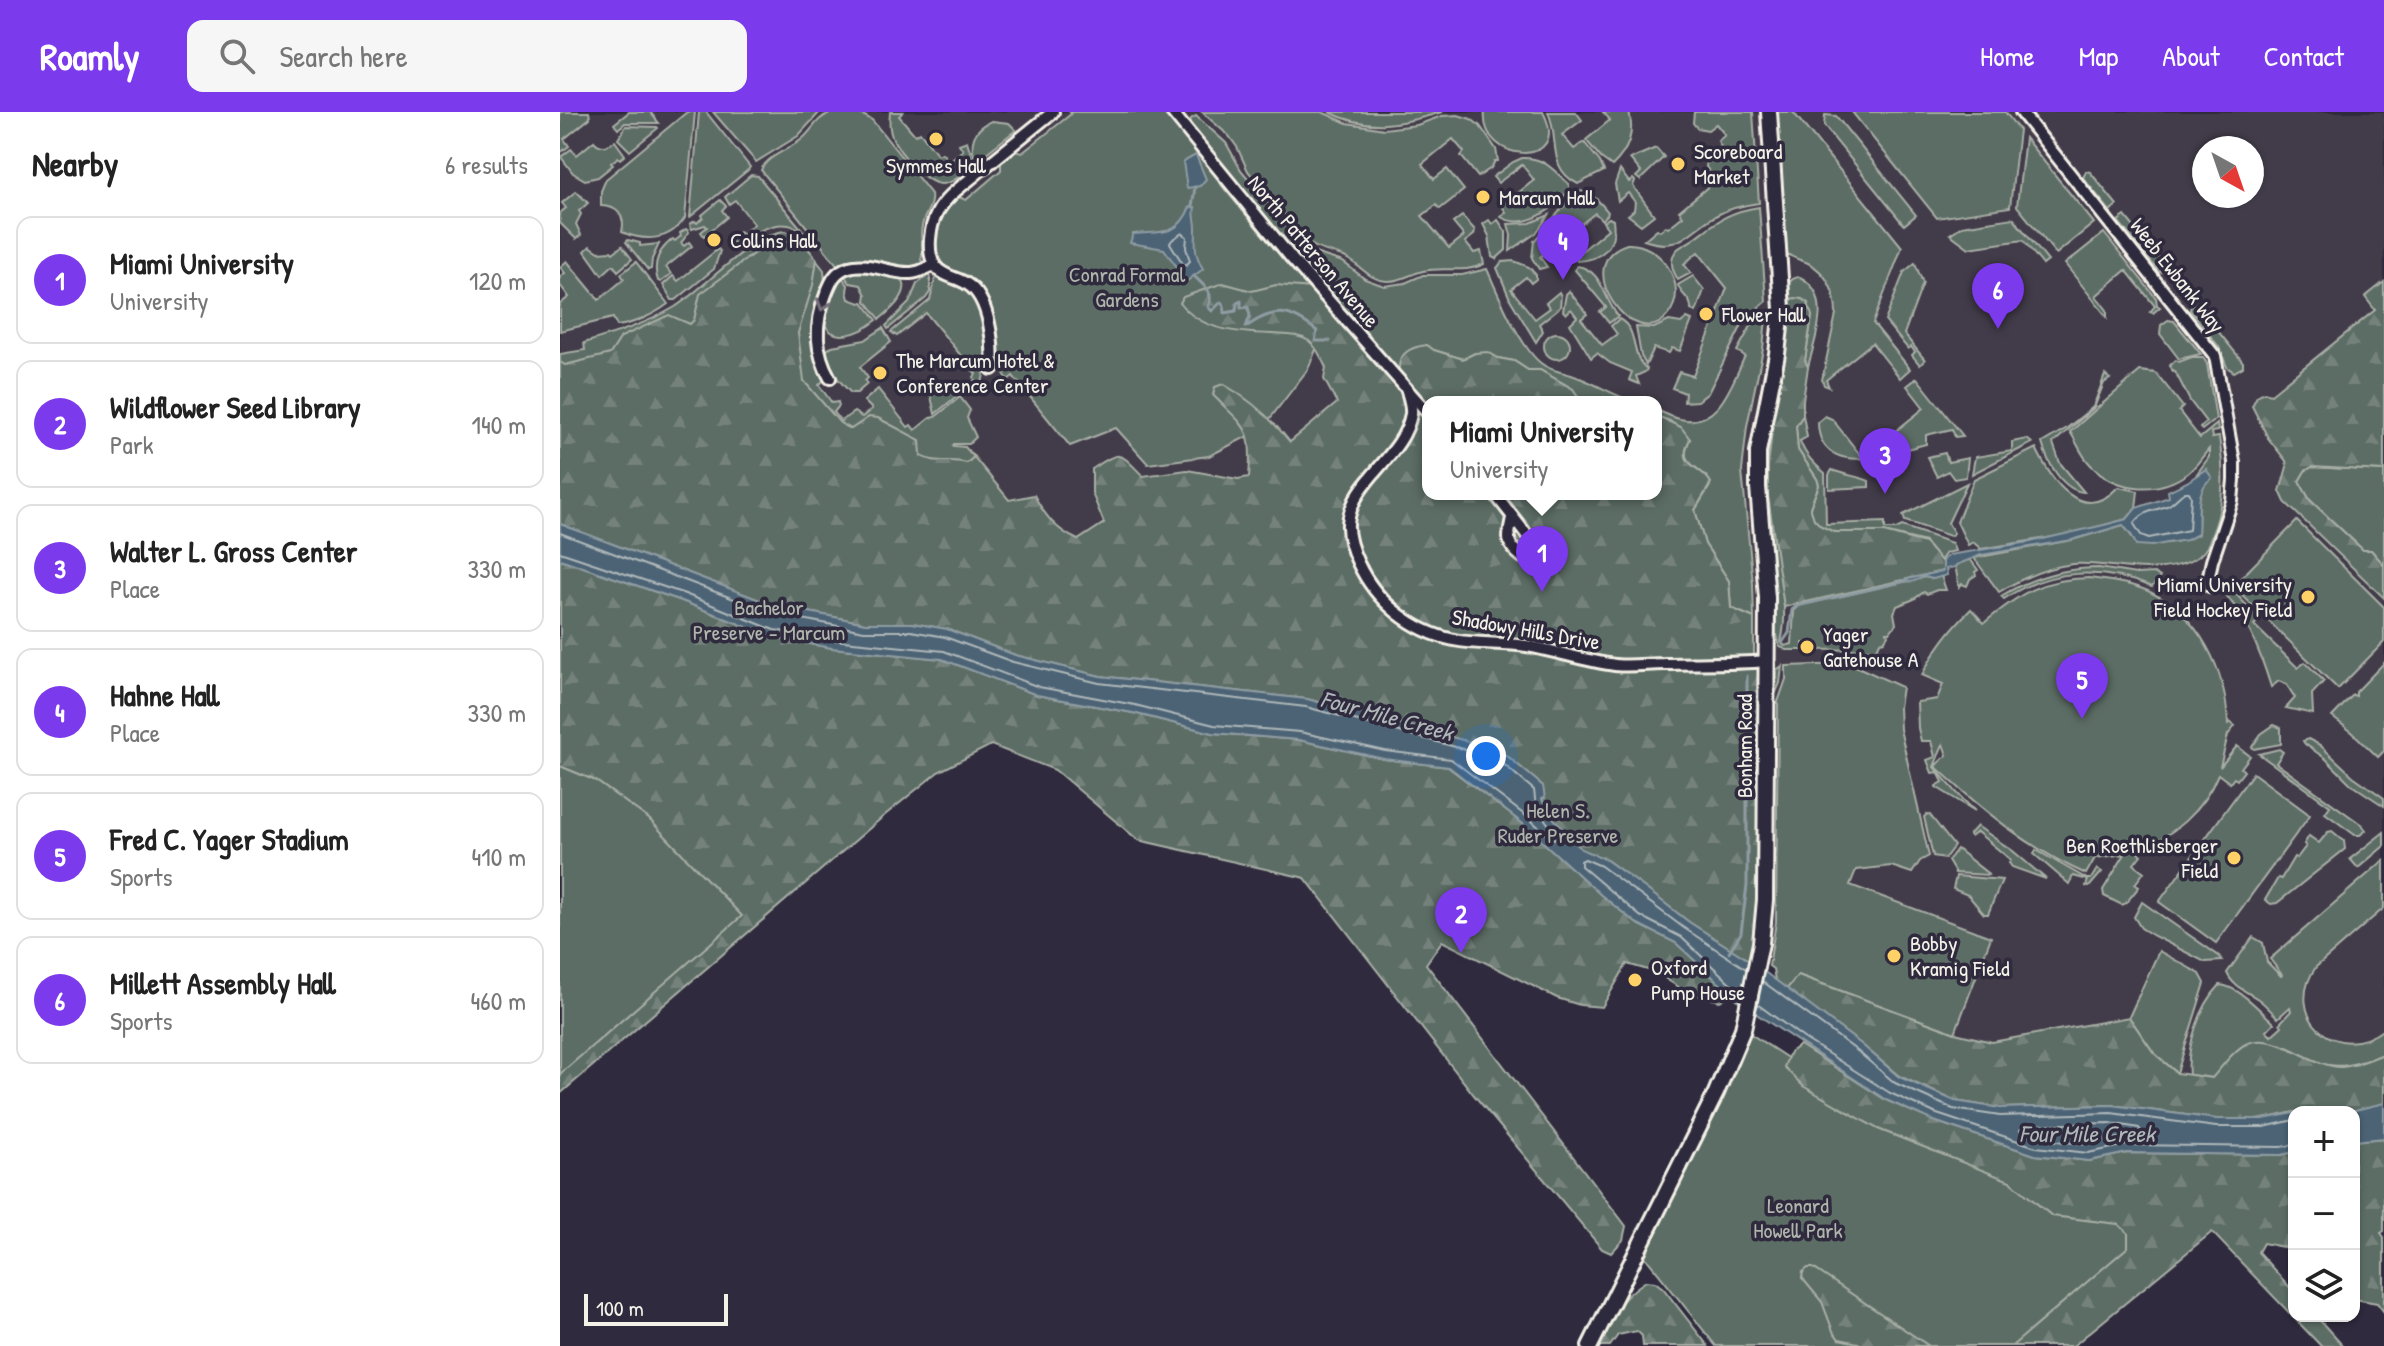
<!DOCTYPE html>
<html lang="en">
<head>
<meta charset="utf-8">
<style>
  body { margin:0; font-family:"Patrick Hand",sans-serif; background:#f6f6f6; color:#222 }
  .controls { position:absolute; right:24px; bottom:24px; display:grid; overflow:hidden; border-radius:16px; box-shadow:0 2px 6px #0004 }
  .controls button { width:72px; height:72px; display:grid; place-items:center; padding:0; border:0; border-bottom:2px solid #e0e0e0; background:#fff; color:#222; font:40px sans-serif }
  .compass { position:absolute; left:1632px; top:24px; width:72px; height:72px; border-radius:50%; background:#fff; box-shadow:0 2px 6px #0004; rotate:140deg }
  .scale { position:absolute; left:24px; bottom:20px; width:144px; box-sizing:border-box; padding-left:8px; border:4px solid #f4f1e8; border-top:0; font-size:22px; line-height:28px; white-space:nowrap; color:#f4f1e8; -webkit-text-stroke:6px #2f2a3d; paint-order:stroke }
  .you { position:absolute; left:926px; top:644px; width:28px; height:28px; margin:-20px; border:6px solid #fff; border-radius:50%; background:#1a73e8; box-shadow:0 0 0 12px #1a73e833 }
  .badge { display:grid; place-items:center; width:52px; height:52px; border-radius:50%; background:#7c3aed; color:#fff; font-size:26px; font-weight:700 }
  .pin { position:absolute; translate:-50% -66px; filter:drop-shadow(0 2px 4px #0008) }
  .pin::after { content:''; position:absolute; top:42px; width:28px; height:24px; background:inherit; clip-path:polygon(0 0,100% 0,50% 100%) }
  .popup { position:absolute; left:862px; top:284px; width:240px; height:104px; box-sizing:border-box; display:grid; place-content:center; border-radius:16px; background:#fff; filter:drop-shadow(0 2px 6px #0005); font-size:26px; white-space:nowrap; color:#767676 }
  .popup b { font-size:30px; color:#222 }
  .popup::after { content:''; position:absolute; left:50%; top:100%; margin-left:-16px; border:16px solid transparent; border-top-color:#fff }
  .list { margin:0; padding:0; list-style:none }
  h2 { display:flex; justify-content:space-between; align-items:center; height:104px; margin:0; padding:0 32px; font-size:34px }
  h2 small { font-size:26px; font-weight:400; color:#767676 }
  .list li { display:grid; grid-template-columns:52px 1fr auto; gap:24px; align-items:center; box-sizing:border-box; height:128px; margin:0 16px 16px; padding:0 16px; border:2px solid #e0e0e0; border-radius:16px }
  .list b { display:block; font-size:30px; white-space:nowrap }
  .list p { margin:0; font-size:26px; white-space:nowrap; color:#767676 }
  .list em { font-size:26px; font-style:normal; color:#767676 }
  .icon { flex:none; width:44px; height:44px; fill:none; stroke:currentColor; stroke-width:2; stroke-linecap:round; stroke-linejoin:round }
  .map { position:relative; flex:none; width:1824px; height:1234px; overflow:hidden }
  header { display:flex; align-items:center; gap:48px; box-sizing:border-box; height:112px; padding:0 40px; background:#7c3aed; color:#fff }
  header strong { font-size:38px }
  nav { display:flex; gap:44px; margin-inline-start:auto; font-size:28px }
  .search { width:560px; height:72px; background:#f6f6f6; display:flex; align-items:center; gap:20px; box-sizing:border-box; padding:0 28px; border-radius:16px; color:#767676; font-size:30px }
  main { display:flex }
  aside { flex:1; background:#fff }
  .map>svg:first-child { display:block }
</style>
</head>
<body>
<header>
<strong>Roamly</strong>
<div class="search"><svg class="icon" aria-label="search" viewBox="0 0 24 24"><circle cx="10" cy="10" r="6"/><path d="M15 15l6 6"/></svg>Search here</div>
<nav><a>Home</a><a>Map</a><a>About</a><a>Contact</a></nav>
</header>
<main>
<aside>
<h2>Nearby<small>6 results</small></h2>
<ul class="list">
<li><span class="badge">1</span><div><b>Miami University</b><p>University</p></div><em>120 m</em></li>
<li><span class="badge">2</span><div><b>Wildflower Seed Library</b><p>Park</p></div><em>140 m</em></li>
<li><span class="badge">3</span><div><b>Walter L. Gross Center</b><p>Place</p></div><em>330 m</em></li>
<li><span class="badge">4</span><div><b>Hahne Hall</b><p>Place</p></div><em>330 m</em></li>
<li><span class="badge">5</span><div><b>Fred C. Yager Stadium</b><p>Sports</p></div><em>410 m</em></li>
<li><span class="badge">6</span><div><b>Millett Assembly Hall</b><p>Sports</p></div><em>460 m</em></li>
</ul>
</aside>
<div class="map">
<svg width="1824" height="1234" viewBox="0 0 1824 1234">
  <defs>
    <pattern id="forest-firs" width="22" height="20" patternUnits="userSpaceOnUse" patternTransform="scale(2)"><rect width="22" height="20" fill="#5c6d65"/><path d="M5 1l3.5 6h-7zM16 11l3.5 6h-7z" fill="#74827b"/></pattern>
  </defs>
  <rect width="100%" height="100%" fill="#2f2a3d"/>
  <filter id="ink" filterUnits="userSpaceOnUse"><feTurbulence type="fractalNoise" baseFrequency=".0125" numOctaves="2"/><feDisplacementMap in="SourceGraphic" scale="16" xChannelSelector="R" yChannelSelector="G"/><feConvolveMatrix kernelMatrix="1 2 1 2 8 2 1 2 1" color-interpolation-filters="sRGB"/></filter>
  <g filter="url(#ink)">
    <path fill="#433a48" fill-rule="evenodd" d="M0,0h1824v964l-415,11 -209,-135 -143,-61 -1057,-349zM1644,36h48v48h-48zM868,290h228v92h-228z"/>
    <g fill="#5c6d65" stroke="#a8afa6" stroke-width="2">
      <polygon points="0,0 29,0 30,6 4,27 9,34 0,41"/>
      <polygon points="69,0 90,0 99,11 65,11 58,17 54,12"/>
      <path d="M127,0h8l-10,106c-15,23 -40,24 -63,14 4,-16 -5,-26 -21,-26v-15l5,-12z"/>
      <polygon points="139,0 146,0 190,55 188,58 130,105"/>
      <polygon points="153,0 260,0 238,24 196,50"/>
      <path d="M297,0l15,8 59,74c2,13 -7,20 -9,32 -3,12 3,23 -1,34l3,2 -4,4 -8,2c-22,-3 -54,-14 -74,-2l-77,-96c7,-15 28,-20 41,-31 10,-8 15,-22 29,-26 7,-1 18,-1 26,-1z"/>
      <path d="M330,0h13l-4,4 16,19 5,-3 18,23 4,-2 7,8 14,-11 -4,-6 8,-3 7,23c-10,8 -20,20 -33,20 -17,-1 -42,-32 -49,-47 -3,-8 -3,-16 -2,-25z"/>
      <path d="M510,0h97l47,59 8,15 61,73 6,1 43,51 -24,58 -46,60 -53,27 -61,8 -32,-36 -46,18 -57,-70 -5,4c-10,-14 -9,-25 -12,-41 -3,-14 -12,-39 -19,-52 -6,-12 -21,-12 -31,-20 -21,-17 -6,-57 13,-70l7,3 35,-30v-9l13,-10 8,2 49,-39z"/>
      <path d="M642,0h120l25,11 37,6 33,-4 25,-9 16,-1 13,4 9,7 16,23 2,12h-3l-4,7 -13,9 -17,-21 3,-4 -11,-13 -31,25 12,15 13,-10 17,21 -24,19 -4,-4 -14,11 27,32 15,-12 -11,-13 9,-7 13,14 -1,5 -9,7 9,11 7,-2 3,13c-20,10 -40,2 -61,7 -13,3 -23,11 -36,10 -19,-1 -27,-17 -43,-24 -14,-6 -27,-6 -39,-17l-57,-69 -11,-24 -8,-11z"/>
      <path d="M769,0h113c-40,12 -73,20 -113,0z"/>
      <path d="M925,0h58c30,57 -64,52 -58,0z"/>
      <path d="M988,0h28l6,8 -20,15 12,14 10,-7 16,20 4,9 -26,13c-32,-16 -18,-46 -30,-72z"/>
      <path d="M1043,0h26c6,21 -1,39 -17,54l-11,-8 -15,-18 24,-20z"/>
      <path d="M1134,0h59l6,91c-15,2 -29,5 -42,12 -30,16 -35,38 -73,25l13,-11 3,2 6,-5 2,2 15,-12 -4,-5 37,-31 -10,-13 2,-17 3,-2 5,6 6,-5 -4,-8 7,-6 -9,-11 -8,6 -11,-2 -4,-5z"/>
      <path d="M1215,0h18l109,135 -29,76 37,46 -10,9 -28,-35 -46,37 3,7 -5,-2 -2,-5 14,-66c0,-20 -8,-41 -28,-51 -8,-4 -17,-4 -23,-12z"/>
      <polygon points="1292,0 1445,0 1459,18 1450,95 1377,106"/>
      <polygon points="1265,3 1276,4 1356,103 1344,113 1264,14"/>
      <polygon points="636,4 666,31 681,58 745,134 736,141 629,15 631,7"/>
      <path d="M432,9l17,2 7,7 -40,31c-8,-18 -2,-33 16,-40z"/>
      <polygon points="66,14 97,15 98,16 70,39 58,27"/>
      <polygon points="1465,26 1534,111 1496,142 1457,94"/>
      <path d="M34,29c7,8 13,5 21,0l10,14 -5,4 -2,-2 -7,6 2,2 -15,12 -13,3 -12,-7 -12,-16 10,-8 6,6z"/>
      <polygon points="1096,36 1104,45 1080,68 1076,65 1081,60 1070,47"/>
      <path d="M962,46c23,-1 31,12 47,26v6c-14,19 -44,41 -68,27l5,-5 -4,-6 32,-26 -12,-15 -24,18 -5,-6 20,-15z"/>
      <polygon points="1060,58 1069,70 1073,67 1075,69 1073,74 1094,103 1081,113 1068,103 1074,98 1075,90 1068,81 1058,89 1055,72"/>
      <polygon points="1526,59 1530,60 1557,93 1550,99 1523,66"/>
      <path d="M191,63l7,1 46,56c-23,-18 -46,0 -68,11h-4l-3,-3 10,-8 3,2 12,-10 -19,-24 -6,4 -4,-7z"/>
      <polygon points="16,79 28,91 19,99 21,102 16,112 21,123 16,127 0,111 0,101 6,96 2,91"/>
      <path d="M1017,79c13,-1 23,11 31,21l-1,3 -5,5 -7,-7 -55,44 7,10 -8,2 -7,-11 2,-17z"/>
      <polygon points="160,88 166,94 162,98 167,105 144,124 141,120 147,115 145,113 132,117 130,112 135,109 137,111 143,105 142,103"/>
      <path d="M1199,95l7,94 -21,18 -37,74 -10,8 -14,1 1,-9 -13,-5 7,-16 14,4 34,-88 -29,-36 -14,12 7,9 -13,7c-4,-7 -8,-15 -5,-24 3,-9 12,-11 19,-16 25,-18 34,-28 67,-33z"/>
      <polygon points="989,103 976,121 950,139 951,123 948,112 970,111"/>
      <polygon points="1565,104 1606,154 1605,160 1599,160 1558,109"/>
      <path d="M1049,106l4,2c4,26 -11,40 -36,41l-1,-5 32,-27 -5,-7z"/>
      <polygon points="1453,106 1488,149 1483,153 1463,128 1409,136 1390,122 1402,114"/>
      <polygon points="929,108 932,112 938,108 946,120 946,138 936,147 932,145 929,124 923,112"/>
      <path d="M126,117l3,3 -8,11 3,3 5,-4 3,4 -26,21 5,7 -10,8 -3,-1c-6,-18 0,-31 15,-42l2,2 6,-5 -1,-3z"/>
      <path d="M226,119l14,8 24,31 1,14 -12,36 -1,19 3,17 10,23 -6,6 13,18 6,-1 1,4 -5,6 7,9 13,-9 8,5 10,-8 -8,-8 14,-12 30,38 3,-2 4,5 15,-12 5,-1 25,-20 10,13 -3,8 9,19 -7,7h-15l-1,2 12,1 9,10 -7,6 147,134 -554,479v-722l25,-4 -1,-7c32,-10 62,-19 91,-36 29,-18 79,-75 111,-76z"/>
      <polygon points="1544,121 1596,186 1597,193 1600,195 1593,201 1590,200 1595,194 1566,158 1536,184 1547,198 1547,205 1505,152"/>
      <polygon points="68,128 80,131 80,134 99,132 92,147 91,157 88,158 66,130"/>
      <path d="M1067,132c33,-2 64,42 41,71 -32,42 -101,-52 -41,-71z"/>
      <polygon points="30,134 39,140 51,139 53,141 62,134 72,147 58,159 53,153 42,163 25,139"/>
      <polygon points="158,137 160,139 154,157 116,188 112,188 103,173 113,164 118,169"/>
      <path d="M749,137l9,5 25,8 22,17 19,7 21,-3 18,-8h39l25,-6c11,25 33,79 55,95 10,8 24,8 35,13 19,7 37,18 57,25h-52l-9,-13 -33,-19h-12l-14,-9 -16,-3 -10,-5h-13l-12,6 -29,-9 -35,24 -95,-108 -5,-9z"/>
      <path d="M7,149l32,39 25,-21 -3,-5 15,-12 32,42c-13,10 -34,20 -51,22l-4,-8 -53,13v-27l9,-7 -9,-12v-8l5,-4 -5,-6z"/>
      <polygon points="954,149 969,155 976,163 976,167 971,171 966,165 951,177 975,207 990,196 986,191 999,180 1001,184 1000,195 979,212 983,219 976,230 950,187 937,156 942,150"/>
      <polygon points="1355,151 1363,171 1344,222 1365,248 1360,253 1352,243 1355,240 1351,235 1348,237 1325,209 1344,160"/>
      <path d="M1017,154c26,4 26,32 41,50l-9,7 -9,-11 6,-5 -31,-37z"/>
      <path d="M300,159l39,5c16,14 -8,34 -19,43l-15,-19 1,-5 -5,-10 -11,-2 -7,-9z"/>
      <polygon points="370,162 370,180 366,186 328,217 326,214 349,191 357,172"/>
      <path d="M376,163l14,8 17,6c27,34 23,64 13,102l-19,2 14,-13 -1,-3 2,-3 -50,-61 -29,23 -6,-4 39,-32z"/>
      <path d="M281,164l7,9 -1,6 2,8 11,4 3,-1 14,18c-16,13 -45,26 -54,0l13,-39z"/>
      <path d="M1133,164l11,14 -8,22 -5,-2c1,-12 -10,-14 -13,-25z"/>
      <path d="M1240,165c34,18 15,61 8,90l-3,-7 7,-44 -25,-16c0,-11 -1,-22 13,-23z"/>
      <path d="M1009,179l18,23 -6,5 21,26 15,-11 -6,-8 8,-7c21,11 10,37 28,50l-2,3 -9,4 3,8 -10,-4 3,-8 -22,-9 -13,-10 -6,5 -21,-34 7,-7 -6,-8 -5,5 -3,-3 3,-17z"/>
      <polygon points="1636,192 1683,250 1683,255 1674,260 1667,255 1659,235 1630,198 1631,194"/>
      <path d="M1203,204l3,1 -3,32 -16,77 -5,45 11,113 1,34 -23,-10 -2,-27 -24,-37 -10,-34 15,-24c-2,-4 -4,-9 -7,-12 -12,-12 -24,-13 -13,-35l-20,-18 -14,-5v-6c8,3 16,7 24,9 39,10 52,-36 65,-63l-8,-5 18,-32z"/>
      <polygon points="1127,206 1132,208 1120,239 1112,236 1109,241 1094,236 1086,253 1081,244 1076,215 1094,216 1109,209 1121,211"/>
      <polygon points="1608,208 1614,209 1641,242 1619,247 1600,222 1601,213"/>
      <path d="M323,216l8,14 -31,25 8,11 -3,3 2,3 -10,9h-6c-12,-12 -24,-25 -25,-42l6,-5 33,-6z"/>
      <circle cx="997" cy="234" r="13"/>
      <path d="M1223,237c-7,49 -18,98 -15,147 3,46 24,102 13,146l4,4 7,-2 2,-34 7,-5 124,-28 8,2 8,-3 5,14h-9l-10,4 -3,-2 -10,7 -17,7 -3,7 2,11 -6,8h-3l1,3 -4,6 -4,1 -3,7 -66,1v-7h-8v7h-17l-7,-5 -2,-10h-4c1,-49 -7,-97 -9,-146 -2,-47 10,-94 19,-140z"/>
      <polygon points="1632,245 1643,245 1647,252 1656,307 1642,318 1640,316 1646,310 1630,289 1618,265 1609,254 1616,248 1619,250"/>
      <path d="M1580,259l16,2 27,34 -4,4 21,27 17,-14 1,7 -7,1 1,6 7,-1c5,33 6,66 -7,97 -3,8 -5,16 -12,21 -13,11 -37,14 -53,14 -25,0 -49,-7 -74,-5 -27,3 -51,14 -74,28l-25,-34 98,-18 51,-15 15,20c19,-2 42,0 60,-11l1,-39 7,-25 -10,5 13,-18v-8c-7,8 -12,17 -21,24 -30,22 -72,19 -98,-9 -9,-9 -13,-22 -20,-32z"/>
      <path d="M1545,263l5,4 -6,4 -10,25 -41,35 7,20 24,29c-21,-1 -37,-30 -42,-49l25,-15 26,-21z"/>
      <polygon points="1357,266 1403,324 1395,325 1392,317 1366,323 1366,332 1320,344 1317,334 1364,296 1347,274"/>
      <polygon points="374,272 398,283 375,302 369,276"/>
      <path d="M1243,303l4,22 -7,4c5,14 14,23 25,32l1,51 59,-2v7h11l6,-3 50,17 3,8 -9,2 -6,8 -15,-19 -41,-10h-50l-13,-6 -7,-6 -4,-13 9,-22 -2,-6 -19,-29 -2,-24z"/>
      <path d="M1265,304l7,3 30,38 13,-9 2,8c-28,7 -59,2 -59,-34z"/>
      <polygon points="1467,327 1472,331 1412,362 1415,345 1452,339 1452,330"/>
      <path d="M1476,336c15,32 46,78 82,39l20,4 -2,17 -9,11 -56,15 -90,15 -8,-7 -5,3 -11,-23 17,-43z"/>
      <polygon points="1385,341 1388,350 1408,346 1406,365 1394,367 1388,359 1377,365 1367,345"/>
      <polygon points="1752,355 1824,359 1824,453 1811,438 1803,438 1750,388 1739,369 1745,359"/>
      <path d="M1272,358c12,5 26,6 37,11v6l-40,2v-14z"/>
      <polygon points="1407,371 1388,411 1394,421 1390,424 1345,409 1343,403"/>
      <polygon points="1737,409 1824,495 1824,530 1778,577 1673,474"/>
      <polygon points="1410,447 1418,458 1415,460 1416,463 1410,467 1407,474 1402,472 1399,475 1395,453"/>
      <path d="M1539,456l37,6 18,-1 6,4 -8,10c-50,-20 -102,-19 -148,12l-3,-3c31,-19 62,-28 98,-28z"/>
      <path d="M1529,466c20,3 43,5 61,14 50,24 76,78 78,132l2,-2 5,4 -7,9 -8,32 17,-21 13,10 -9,12 3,3 -7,9 -3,-2 -4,5 -12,-9c-15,37 -46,63 -82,77l5,4 -7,9 10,8 -9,12 4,3 -13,16 -4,2 -18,-9 -1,-6 22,-36 -30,4 -9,16c-58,-26 -105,-65 -151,-108l12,-11 -4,-11 -9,23c14,15 26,31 41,44l-39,-24v-1l7,-4 -5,-10 -6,1 -5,-13 8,-3 -4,-16h-10l-3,-13 -1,-26 20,-3 6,-15 -21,-9c13,-26 28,-46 49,-66l13,14c36,-30 57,-44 105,-45z"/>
      <path d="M1667,473l33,34 -6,6 44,43 7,-6 19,19 -12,13 1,20 -27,-6 9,-10 -8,-13 -8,-4 -8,6c-12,-39 -25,-72 -53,-101z"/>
      <polygon points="1824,551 1824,639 1818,645 1792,620 1772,605 1793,583 1796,584 1796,580"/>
      <polygon points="1291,552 1342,575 1339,595 1340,617 1369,744 1360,749 1352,761 1331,754 1296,758 1290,773 1431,825 1395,921 1238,863 1227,877 1215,868 1213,857 1209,854 1216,810 1218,590 1226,567 1226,554"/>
      <polygon points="1222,554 1220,571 1214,585 1213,791 1209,825 1207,825 1212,568 1215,559"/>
      <polygon points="1714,613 1721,616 1721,632 1694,637 1692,635 1701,622"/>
      <polygon points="1748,627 1760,633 1793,664 1824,686 1824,694 1791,672 1766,647 1745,632 1743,629"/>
      <polygon points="1719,637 1723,640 1716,651 1802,713 1806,718 1800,723 1795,723 1765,701 1770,694 1699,642"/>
      <polygon points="1693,661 1750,703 1656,831 1599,790"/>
      <polygon points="1367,702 1370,703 1394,734 1385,746 1373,744 1364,705"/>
      <polygon points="1417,714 1453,739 1486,767 1452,755 1449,751 1451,748 1417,720 1411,725 1409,723"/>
      <polygon points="1772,719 1784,729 1785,737 1717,791 1711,792 1705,788 1718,766 1721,767 1734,745 1737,746 1746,734 1744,732 1749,724 1759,731 1768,720"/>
      <polygon points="1824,720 1824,734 1798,756 1790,747"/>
      <polygon points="1397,737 1427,761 1428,763 1395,761 1388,749"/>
      <polygon points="1476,738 1527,767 1531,767 1537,757 1542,760 1529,775 1526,774 1528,768 1513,764 1509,772 1474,742"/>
      <path d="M1824,748v48l-68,59c-34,48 20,99 68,62v25c-23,9 -48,18 -72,6 -14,-7 -24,-15 -40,-17 -10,-1 -21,3 -31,4l-28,31 -24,-3c-3,-29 11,-69 31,-90 20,2 39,25 54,38l-8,8 5,5 11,-10 -2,-3 11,-12 -1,-4 -12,11c-6,-6 -13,-14 -20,-19 -12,-8 -25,-12 -31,-26l26,-36 10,6 4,19 14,14 1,-1 -12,-16z"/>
      <polygon points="1396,764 1442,768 1428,802 1424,802 1408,783 1393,777"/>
      <polygon points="1582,790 1659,844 1662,849 1645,850 1594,824 1581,816 1574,805"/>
      <polygon points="1599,839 1640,862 1645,871 1617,961 1594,941 1569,905"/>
      <polygon points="1183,917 1332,1014 1617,1120 1487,1234 1156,1234 1079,1137"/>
    </g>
    <g fill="url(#forest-firs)" stroke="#a8afa6" stroke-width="2">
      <path d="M224,128l21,5 12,14 -4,26 -15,48 6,48 36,42 11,6 18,-12 9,1 42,22 1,16c14,8 29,3 46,7l7,-6 35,43 25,-5c11,21 22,35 44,45l26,-17 -12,-30v-24c30,-19 26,-18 51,7l44,-6 51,9 11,-2c4,-51 -2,-47 -36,-82l2,-8 8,-3c27,15 48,34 67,58l47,-39 -13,-24 2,-11c-4,-9 -9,-21 -17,-27 -11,-7 -24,-6 -37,-7 -32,-1 -71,-3 -92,-31l3,-6 40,-14 29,8 24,-6 36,3 87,86c-2,-20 10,-27 28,-29l7,5 29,9 12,-6 13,-1 10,6 16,3 14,9h12l33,19 9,13h-154v92h228v-78l25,11 9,12c-15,28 12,26 21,44l-16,27 10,34 24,37 2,27 23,10v35l7,25 1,215 -12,68 -61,-39 -44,-34 -40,-29 -24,-10 -34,-38 -5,-13 1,-12 -37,-31 -40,-14 -159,-42 -207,-23 -85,-21 -68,-26 -35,-6h-47l-92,-18 -213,-81v-162l5,3 45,-11 11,-17 48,-22 21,9 4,-4 6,-26 61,-46z"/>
      <polygon points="1824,170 1824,359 1752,355 1745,359 1739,369 1750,388 1803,438 1811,438 1824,453 1824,486 1725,390 1720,379 1727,355 1726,349 1708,326 1692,294 1697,284 1704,280 1711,282 1815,198 1805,185"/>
      <polygon points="1235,186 1242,187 1248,191 1252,204 1245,248 1248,255 1243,288 1243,303 1236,314 1238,338 1257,367 1259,373 1250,395 1254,407 1261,414 1274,420 1324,420 1365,431 1383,451 1383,459 1224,495 1208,384 1208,354 1227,188"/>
      <polygon points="0,447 122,489 212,525 272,536 382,547 477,583 573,601 653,621 739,628 824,647 888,655 962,711 1041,783 1076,811 1116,831 1171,882 1160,889 1128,881 1095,860 1067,852 1042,895 1020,893 997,886 882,829 866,852 1066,1114 1063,1128 1051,1141 1042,1137 914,983 745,766 578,728 495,658 431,633 378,660 325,703 0,982 0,962 182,804 89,707 36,669 0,654"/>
      <path d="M1238,863l157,58 37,9 137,-25 25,36 23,20 35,5c10,-11 22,-29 36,-35 28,-12 65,25 94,24 15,-1 29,-8 42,-13v50l-37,8h-53l-31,7h-47l-104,-14 -112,3 -45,-7 -56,-25 -38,-32 -74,-55z"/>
      <polygon points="1240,933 1326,988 1374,1009 1475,1043 1529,1049 1567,1041 1721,1043 1734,1040 1734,1142 1728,1136 1703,1131 1698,1140 1734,1180 1734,1204 1756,1204 1783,1234 1761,1234 1652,1120 1513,1234 1452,1234 1568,1135 1568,1121 1558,1112 1492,1104 1450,1069 1318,1017 1243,974 1224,955 1230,940"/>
      <polygon points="1824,1026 1824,1119 1821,1121 1824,1125 1824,1200 1817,1191 1794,1187 1794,1029"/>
      <polygon points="1248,1156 1253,1156 1369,1234 1303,1234 1298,1231 1279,1227 1273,1219 1262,1190 1242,1166 1243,1160"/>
      <path d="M1086,1169l9,1 8,6 45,58h-65l-1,-10 -5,-5 -19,4 -8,11h-13c14,-30 21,-47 49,-65z"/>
    </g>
    <g fill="#4b6375" stroke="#8f9ca3" stroke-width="2">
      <polygon points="636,43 646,67 640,74 627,76 623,50"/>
      <path d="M630,95h5c-2,8 1,13 1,21 0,20 -3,22 7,41l-16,12 -23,-32 -34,-6 3,-9c27,-3 44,4 57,-27z"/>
      <path d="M1646,357l6,9c-18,12 -12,37 -14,56l-11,6 -20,3 -15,3 -16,-1 -4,-9 -9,-11 -51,15 -91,15 -25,10 -1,2 -9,2 1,6 -14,4 -8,-2c-7,1 -13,8 -21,3l39,-9v-11l6,-5 81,-13 74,-17 23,-6 9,-11 33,-11 -1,-6 19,-9z"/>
      <polygon points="0,412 213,493 305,511 352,511 387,517 455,543 540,564 747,587 906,629 946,643 983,674 985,686 982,687 987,699 1021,737 1045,747 1085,776 1129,810 1190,849 1301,932 1339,965 1395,989 1440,996 1552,993 1656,1007 1703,1007 1734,1001 1734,1040 1721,1043 1567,1041 1529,1049 1475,1043 1374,1009 1326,988 1183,893 1116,831 1076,811 1041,783 962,711 889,655 824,647 739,628 653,621 573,601 477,583 382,547 272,536 212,525 122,489 0,447"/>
      <polygon points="1824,991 1824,1026 1794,1029 1794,1000 1769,1000 1787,1000"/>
    </g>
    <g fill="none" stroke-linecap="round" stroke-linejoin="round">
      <g stroke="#b0b8ba" stroke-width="2">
        <polygon points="622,121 627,125 626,136 630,149 626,153 623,152 610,131 612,128"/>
        <path d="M1625,380h4l2,4 -2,34 -40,8 -8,-3 -7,-11c9,-14 21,-13 35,-19 7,-4 9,-9 16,-13z"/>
        <polyline points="0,421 211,501 304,519 351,519 385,525 453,550 539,571 746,595 903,637 941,650 974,678 976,695 997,724 994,727 991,726 966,704 891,647 825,639 740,620 654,613 575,593 479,575 384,539 273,528 214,518 125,482 0,440"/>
        <polyline points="1202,869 1296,938 1335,971 1393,997 1440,1004 1551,1001 1656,1015 1704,1015 1734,1008"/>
        <polyline points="1181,881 1121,825 1080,804 1021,754 1021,749 1025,747 1041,754 1124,816 1186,857"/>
        <polyline points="1197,892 1245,927 1330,981 1377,1002 1476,1035 1528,1041 1567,1033 1720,1035 1734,1033"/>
        <path d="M1550,1011l29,5 3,5 -3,2c-18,1 -34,7 -51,8 -16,1 -57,-4 -68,-13l4,-5z"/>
      </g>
      <g stroke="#8f9ca3" stroke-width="3">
        <polyline points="632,95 635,75"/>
        <path d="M634,164c10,10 21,16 14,31l4,4 9,-9 3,4 1,7 11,-2 1,-8 4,-2v7l7,-1 2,9 -4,11c29,-21 44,-17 71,4l-2,10h15"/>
        <polyline points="1222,531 1229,521 1232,498 1237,494 1346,469"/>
        <polyline points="1169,840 1181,821 1187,773 1187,564"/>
      </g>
      <defs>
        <g id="street">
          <polyline points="612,0 732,147 868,301"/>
          <polyline points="1461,0 1655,244 1674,350 1674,368 1672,389 1652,449 1649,463 1650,474"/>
          <path d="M432,257c2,-24 -2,-71 -25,-85 -10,-7 -24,-7 -32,-18 -9,-14 -5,-40 2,-53 9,-18 30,-30 44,-43 24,-19 48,-39 72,-58"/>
          <path d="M270,266c-16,-27 -15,-56 -4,-84 5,-13 9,-23 23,-27 20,-6 42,7 62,6 8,0 16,-5 23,-8"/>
          <path d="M847,279c2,7 5,15 4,23 -8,44 -58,64 -63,109 -1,14 4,27 10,40 18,39 54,68 96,77 23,5 49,2 73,6 29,5 58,15 88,19 16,2 33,-1 49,-1 34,-1 68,0 103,-3"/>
          <path d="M935,382l39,50 -3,10 -9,3c-17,-13 -14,-19 -10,-39"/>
        </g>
        <polyline id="secondary" points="1030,1234 1156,981 1183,917 1201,831 1205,788 1207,486 1198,375 1198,340 1217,242 1222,197 1209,0"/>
      </defs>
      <use href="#street" stroke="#f4f1e8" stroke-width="16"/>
      <use href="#secondary" stroke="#f4f1e8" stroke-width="20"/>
      <use href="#street" stroke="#2f2a3d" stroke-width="10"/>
      <use href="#secondary" stroke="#2f2a3d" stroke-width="14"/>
    </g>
    <defs><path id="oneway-chevron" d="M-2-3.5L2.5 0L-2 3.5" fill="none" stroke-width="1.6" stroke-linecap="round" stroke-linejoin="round" transform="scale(2)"/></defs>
    <use stroke="#747079" href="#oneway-chevron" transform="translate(263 193) rotate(108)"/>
  </g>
  <g fill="#ffd166" stroke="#2f2a3d" stroke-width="3">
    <circle cx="376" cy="27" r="8"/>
    <circle cx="1118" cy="52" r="8"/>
    <circle cx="923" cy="85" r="8"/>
    <circle cx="154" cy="128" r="8"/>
    <circle cx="1146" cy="202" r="8"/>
    <circle cx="320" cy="261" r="8"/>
    <circle cx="1748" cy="485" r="8"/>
    <circle cx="1247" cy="535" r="8"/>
    <circle cx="1674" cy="746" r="8"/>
    <circle cx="1334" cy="844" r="8"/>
    <circle cx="1075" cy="868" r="8"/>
  </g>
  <g text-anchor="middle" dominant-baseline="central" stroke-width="7" stroke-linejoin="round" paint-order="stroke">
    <g font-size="22" fill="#f4f1e8" stroke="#2f2a3d" text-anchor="start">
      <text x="1134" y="39">Scoreboard<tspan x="1134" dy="25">Market</tspan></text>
      <text x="376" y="53" text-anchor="middle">Symmes Hall</text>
      <text x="939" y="85">Marcum Hall</text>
      <text x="170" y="128">Collins Hall</text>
      <text x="1162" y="202">Flower Hall</text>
      <text x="336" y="248">The Marcum Hotel &amp;<tspan x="336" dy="25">Conference Center</tspan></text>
      <text x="1732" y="472" text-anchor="end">Miami University<tspan x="1732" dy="25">Field Hockey Field</tspan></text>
      <text x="1263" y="522">Yager<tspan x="1263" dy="25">Gatehouse A</tspan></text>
      <text x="1658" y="733" text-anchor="end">Ben Roethlisberger<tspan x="1658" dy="25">Field</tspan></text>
      <text x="1350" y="831">Bobby<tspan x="1350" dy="25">Kramig Field</tspan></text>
      <text x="1091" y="855">Oxford<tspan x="1091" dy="25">Pump House</tspan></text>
    </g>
    <g font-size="22" fill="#f4f1e8" stroke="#2f2a3d">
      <text transform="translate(754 139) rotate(50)">North Patterson Avenue</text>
      <text transform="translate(1618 163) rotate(52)">Weeb Ewbank Way</text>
      <text transform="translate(966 517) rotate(10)">Shadowy Hills Drive</text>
      <text transform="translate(1184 634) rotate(-90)">Bonham Road</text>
    </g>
    <g font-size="22" fill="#b0b6ad" stroke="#2f2a3d">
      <text x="567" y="162">Conrad Formal<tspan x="567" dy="25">Gardens</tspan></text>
      <text x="209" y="495">Bachelor<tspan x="209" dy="25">Preserve - Marcum</tspan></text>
      <text x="998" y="698">Helen S.<tspan x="998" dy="25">Ruder Preserve</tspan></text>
      <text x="1238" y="1093">Leonard<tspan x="1238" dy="25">Howell Park</tspan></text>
    </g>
    <g font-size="24" font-style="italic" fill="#b0b8ba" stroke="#2f2a3d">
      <text transform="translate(827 603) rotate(15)">Four Mile Creek</text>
      <text x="1527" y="1021">Four Mile Creek</text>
    </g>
  </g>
</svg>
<div class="controls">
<button>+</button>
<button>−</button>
<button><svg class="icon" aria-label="layers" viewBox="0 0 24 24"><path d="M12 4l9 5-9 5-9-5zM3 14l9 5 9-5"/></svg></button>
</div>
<svg class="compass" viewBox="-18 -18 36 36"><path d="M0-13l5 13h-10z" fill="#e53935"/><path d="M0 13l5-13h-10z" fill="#767676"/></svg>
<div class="scale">100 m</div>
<div class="you"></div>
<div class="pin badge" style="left:982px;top:480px">1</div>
<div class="popup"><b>Miami University</b>University</div>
<div class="pin badge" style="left:901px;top:841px">2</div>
<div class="pin badge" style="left:1325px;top:382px">3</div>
<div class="pin badge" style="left:1003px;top:168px">4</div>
<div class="pin badge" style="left:1522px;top:607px">5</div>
<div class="pin badge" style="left:1438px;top:217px">6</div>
</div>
</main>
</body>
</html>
